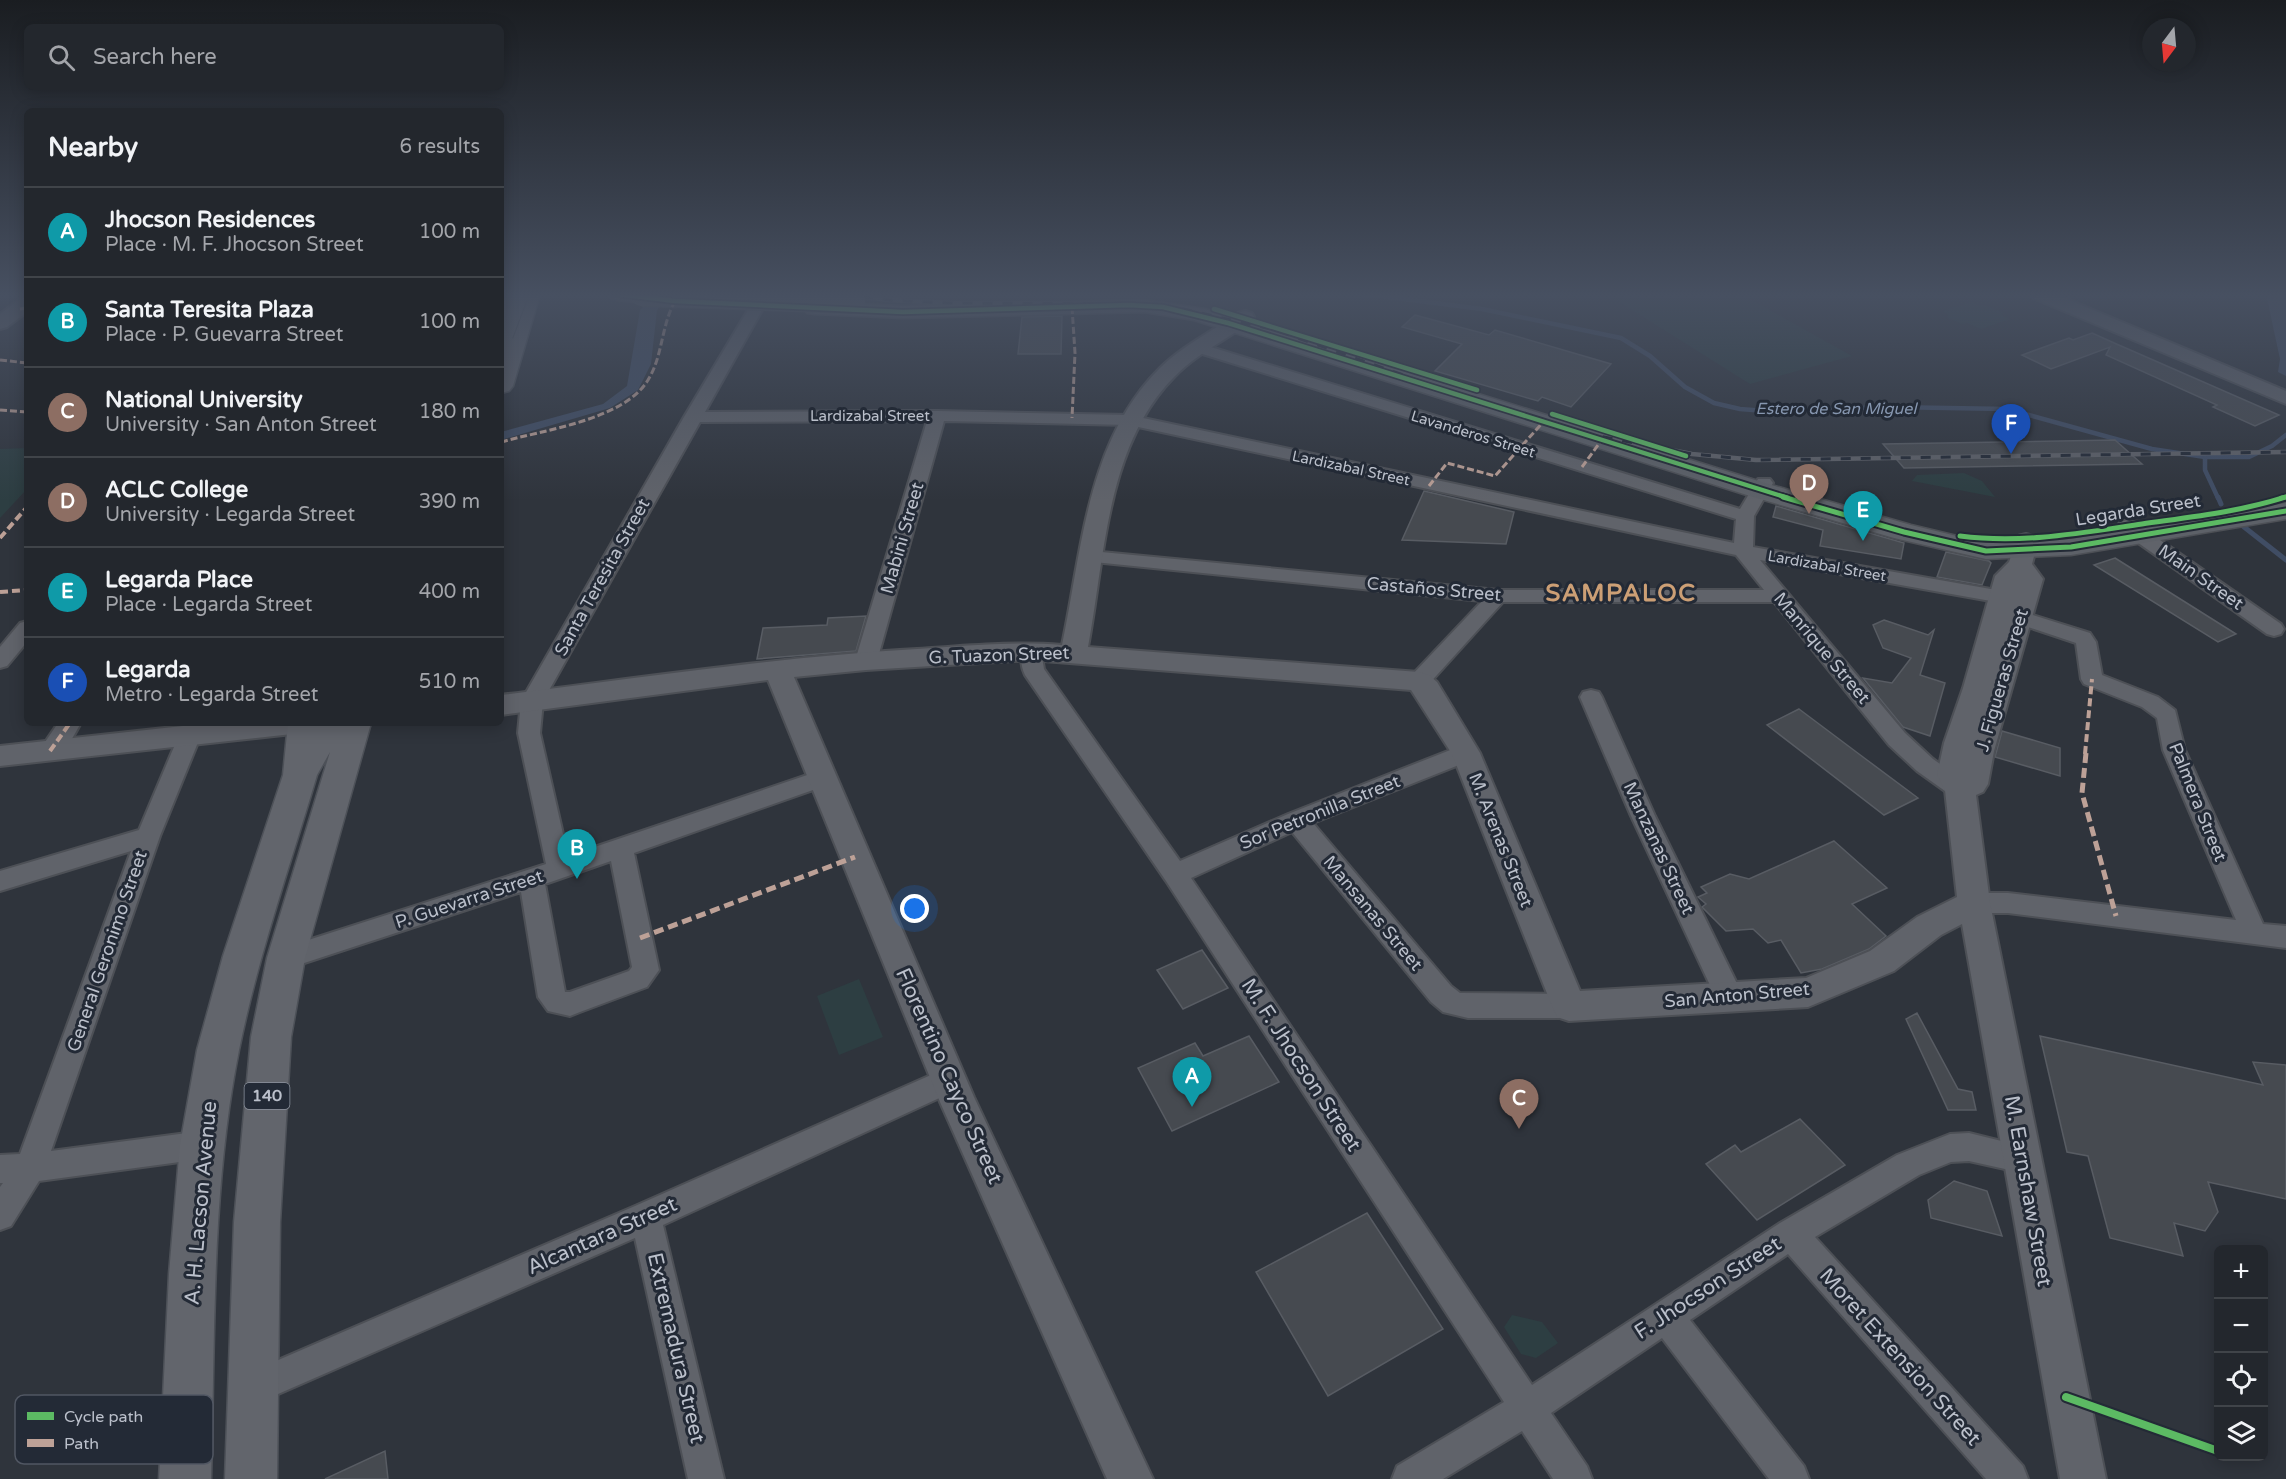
<!DOCTYPE html>
<html lang="en">
<head>
<meta charset="utf-8">
<style>
  body { margin:0; font-family:"Varela Round",sans-serif; background:#2f3339; color:#f1f3f6 }
  .controls { position:absolute; right:18px; bottom:18px; display:grid; overflow:hidden; border-radius:9px; box-shadow:0 3px 15px #0003 }
  .controls button { width:54px; height:54px; display:grid; place-items:center; padding:0; border:0; border-bottom:2px solid #404449; background:#23272d; color:#f1f3f6; font:30px sans-serif }
  .compass { position:absolute; left:2142px; top:18px; width:54px; height:54px; border-radius:50%; background:#23272d; box-shadow:0 3px 15px #0003; rotate:196deg }
  .you { position:absolute; left:915px; top:909px; width:21px; height:21px; margin:-15px; border:4px solid #fff; border-radius:50%; background:#1a73e8; box-shadow:0 0 0 9px #1a73e833 }
  .badge { display:grid; place-items:center; width:39px; height:39px; border-radius:50%; background:#d93025; color:#fff; font-size:20px; font-weight:700 }
  .pin { position:absolute; translate:-50% -50px; filter:drop-shadow(0 2px 3px #0008) }
  .pin::after { content:''; position:absolute; top:32px; width:21px; height:18px; background:inherit; clip-path:polygon(0 0,100% 0,50% 100%) }
  .list { margin:0; padding:0; list-style:none }
  h2 { display:flex; justify-content:space-between; align-items:center; height:78px; margin:0; padding:0 24px; font-size:26px }
  h2 small { font-size:20px; font-weight:400; color:#a3a5aa }
  .list li { display:grid; grid-template-columns:39px 1fr auto; gap:18px; align-items:center; box-sizing:border-box; height:90px; padding:0 24px; border-top:2px solid #404449 }
  .list b { display:block; font-size:22px; white-space:nowrap }
  .list p { margin:0; font-size:20px; white-space:nowrap; color:#a3a5aa }
  .list em { font-size:20px; font-style:normal; color:#a3a5aa }
  .icon { flex:none; width:33px; height:33px; fill:none; stroke:currentColor; stroke-width:2; stroke-linecap:round; stroke-linejoin:round }
  .map { position:relative; flex:none; width:2286px; height:1479px; overflow:hidden }
  .search { position:absolute; background:#23272d; box-shadow:0 3px 15px #0003; left:24px; top:24px; width:480px; height:66px; display:flex; align-items:center; gap:15px; box-sizing:border-box; padding:0 21px; border-radius:9px; color:#a3a5aa; font-size:22px }
  .panel { position:absolute; background:#23272d; box-shadow:0 3px 15px #0003; left:24px; top:108px; width:480px; height:618px; border-radius:9px }
  .map>svg:first-child { display:block }
</style>
</head>
<body>
<div class="map">
<svg width="2286" height="1479" viewBox="0 0 2286 1479">
  <rect width="100%" height="100%" fill="#2f343c"/>
  <g fill="#2d3e42">
    <polygon points="1628,294 1741,294 1852,356 1750,384 1613,298"/>
    <polygon points="1972,302 1980,306 1985,305 2004,313 2001,315 2010,319 1981,329 1967,323 1962,324 1946,317 1949,315 1942,311"/>
    <polygon points="27,448 27,489 0,518 0,449"/>
    <polygon points="1964,473 1982,481 1995,497 1912,481 1917,475"/>
    <polygon points="859,979 883,1037 839,1055 817,996"/>
    <polygon points="1512,1315 1542,1322 1558,1343 1536,1358 1521,1354 1504,1327"/>
  </g>
  <g fill="#404d64">
    <polygon points="657,294 672,294 657,310 651,364 638,390 610,408 501,440 501,432 603,404 627,386 640,310"/>
    <polygon points="2266,294 2286,294 2286,376 2278,372 2280,359"/>
  </g>
  <g fill="none" stroke-linecap="round" stroke-linejoin="round">
    <g stroke="#404d64" stroke-width="4.5">
      <polyline points="1364,294 1482,309 1621,338 1650,356 1685,387 1714,403 1740,409 1766,411 1888,407 2007,409 2152,449 2205,457 2249,457 2272,446 2286,435"/>
      <polyline points="2205,457 2205,470 2218,498"/>
    </g>
    <g stroke="#404d64" stroke-width="5">
      <polyline points="2218,497 2221,504"/>
      <polyline points="2239,523 2286,560"/>
    </g>
  </g>
  <g fill="#464a50" stroke="#585c63" stroke-width="1.5">
    <polygon points="1415,315 1489,335 1495,330 1611,364 1571,407 1542,397 1538,401 1435,371 1462,344 1402,327"/>
    <polygon points="1062,316 1061,354 1018,354 1022,317"/>
    <polygon points="2092,333 2112,342 2279,415 2255,426 2213,407 2217,405 2106,355 2110,347 2051,369 2022,355 2069,338 2073,340"/>
    <polygon points="2115,440 2142,464 1904,468 1883,444"/>
    <polygon points="1424,491 1514,512 1506,544 1402,540"/>
    <polygon points="1776,506 1904,543 1901,559 1820,546 1823,530 1773,517"/>
    <polygon points="1946,552 1989,561 1991,563 1982,585 1937,577"/>
    <polygon points="2115,558 2236,634 2218,642 2094,565"/>
    <polygon points="866,616 856,651 757,659 763,628 827,625 828,618"/>
    <polygon points="1884,620 1928,635 1934,630 1920,675 1945,683 1930,736 1903,727 1863,678 1892,683 1911,658 1883,648 1873,625"/>
    <polygon points="1799,709 1867,760 1918,798 1884,815 1767,725"/>
    <polygon points="2002,731 2060,748 2060,776 1995,757"/>
    <polygon points="1834,841 1887,888 1852,904 1886,936 1869,949 1822,969 1801,973 1781,940 1768,943 1753,929 1726,931 1702,907 1706,904 1698,897 1707,893 1701,887 1730,874 1749,879"/>
    <polygon points="1202,950 1228,988 1183,1009 1157,970"/>
    <polygon points="1917,1013 1958,1089 1972,1092 1976,1110 1948,1110 1906,1019"/>
    <polygon points="1249,1036 1279,1082 1172,1131 1138,1068 1195,1043 1203,1056"/>
    <polygon points="2040,1036 2263,1085 2253,1062 2286,1065 2286,1199 2208,1182 2218,1212 2205,1231 2174,1223 2183,1256 2110,1238 2088,1156 2067,1152"/>
    <polygon points="1800,1119 1845,1165 1757,1220 1706,1164 1735,1145 1741,1152"/>
    <polygon points="1954,1181 1987,1191 2002,1236 1931,1218 1928,1200"/>
    <polygon points="1367,1213 1443,1329 1328,1396 1256,1272"/>
    <polygon points="385,1451 388,1479 325,1479"/>
  </g>
  <g fill="none" stroke-linecap="round" stroke-linejoin="round">
    <defs>
      <g id="minor">
        <path d="M758,301l7,4 -60,107 232,-1 192,4 605,128 2,-24 -540,-167 -3,-3 3,-3 5,-2 539,165 18,-30h12l3,4 -19,33 -1,31 249,44 7,2 3,4 -3,4 -7,2 -242,-43 145,173 28,26 35,25 4,6 -4,6 -8,3 -8,-3 -35,-25 -28,-26 -115,-143h-271l-76,84 -8,2 -8,-2 -3,-5 3,-5 71,-75 -398,-40 -3,-4 3,-4 7,-2 407,39h266l-28,-35 -607,-130 -185,-4 -67,240 -4,5 -7,2 -7,-2 -4,-5 72,-240 -227,1 -157,279 -3,32 28,123 254,-86 8,2 4,6 -4,6 -196,69 25,117 -12,17 -67,25 -10,4 -22,-5 -10,-14 -17,-105 -235,77 -9,-3 -4,-8 4,-8 269,-86 -28,-131 3,-32 163,-284 67,-112zM611,861l21,106 -3,4 -59,21h-5l-20,-108z"/>
        <polygon points="2127,520 2134,522 2281,624 2284,629 2281,634 2274,636 2267,634 2120,530 2118,526 2120,522"/>
        <polygon points="2020,611 2090,633 2096,642 2102,675 2158,697 2175,710 2185,750 2263,924 2286,926 2286,948 2008,913 1974,913 1965,910 1961,903 1965,896 1974,893 2008,893 2236,920 2163,750 2157,718 2142,707 2084,684 2081,679 2076,643 2013,622 2010,617 2013,612"/>
        <polygon points="27,621 27,642 7,666 0,668 0,647 20,623"/>
        <path d="M1031,644l7,2 3,5 3,18 136,192 108,-47 170,-67 8,-2 8,2 3,6 -3,6 -161,64 138,163 9,7 109,1 10,4 4,8 -4,8 -10,4h-101l-25,-6 -12,-10 -139,-170 -101,46 341,507 248,-162 117,-68 53,-21 19,-1 65,16 4,10 -4,10 -11,4 -54,-12 -18,1 -32,13 -104,62 208,229 5,13h-42l-198,-225 -98,66 114,146 5,13h-40l-107,-141 -111,75 36,53 5,13h-39l-31,-48 -79,48h-51l5,-13 107,-64 -338,-521 -141,-206c-4,-8 -6,-21 -1,-29z"/>
        <polygon points="1591,690 1599,692 1602,697 1655,816 1744,998 1740,1006 1730,1010 1720,1006 1716,998 1631,816 1580,697 1583,692"/>
        <path d="M58,723h23c-9,15 -19,40 -39,34l-3,-6z"/>
        <polygon points="190,727 198,729 201,735 160,836 51,1151 202,1131 213,1135 217,1145 213,1155 202,1159 39,1181 11,1226 0,1230 0,1187 3,1183 0,1183 0,1155 20,1154 131,851 0,891 0,871 139,830 179,735 182,729"/>
        <polygon points="949,1067 959,1071 963,1080 959,1089 663,1225 724,1479 688,1479 635,1238 253,1405 241,1400 236,1388 241,1376 635,1206"/>
      </g>
      <g id="tertiary">
        <polygon points="2030,294 2055,294 2286,391 2286,404 2033,298"/>
        <polygon points="27,297 27,312 7,327 0,329 0,314 20,299"/>
        <path d="M1245,311l7,2 2,4 -2,4c-26,19 -56,33 -78,56 -68,69 -69,180 -86,270l331,25 10,3 8,7 43,71 100,238 226,-13 64,-27 47,-34 40,-20 -12,-107 -8,-15 7,-32 19,-55 32,-112 14,-14 9,-26 8,-2 8,2 4,5 -6,23 11,15 -49,172 -6,33 -5,8 -7,3 14,108 116,576h-46l-98,-555 -21,11 -47,36 -86,36 -239,14 -12,-4 -5,-11 -100,-252 -41,-64 -380,-30 -165,10 -72,7 180,420 179,382h-46l-167,-377 -172,-422 -267,35v-20c138,-17 277,-38 416,-46 49,-3 97,-8 145,-4 20,-95 25,-205 98,-277 22,-22 53,-37 78,-55z"/>
        <polygon points="210,723 315,723 311,730 301,733 0,766 0,746"/>
      </g>
      <g id="secondary">
        <polygon points="608,294 672,294 682,296 685,301 682,306 674,307 618,300 611,298"/>
        <polygon points="1144,300 1205,309 1768,484 1911,525 1986,543 2071,539 2286,503 2286,519 2071,555 1986,559 1894,538 1750,496 1194,320 1144,312 903,318 815,314 807,313 804,308 807,303 815,302 903,306"/>
      </g>
      <g id="primary">
        <polygon points="519,294 540,294 513,386 509,391 501,393 501,350"/>
        <path d="M288,723h83l-66,235 -14,79 -11,185 -3,257h-52l9,-257 17,-185 16,-79 63,-206 -13,23c-27,91 -59,181 -78,275 -28,139 -24,287 -28,429h-52l10,-205 11,-129 17,-95 26,-94 60,-181z"/>
      </g>
    </defs>
    <use href="#minor" stroke="#4d5056" stroke-width="4"/>
    <use href="#tertiary" stroke="#4d5056" stroke-width="4"/>
    <use href="#secondary" stroke="#4d5056" stroke-width="3"/>
    <use href="#primary" stroke="#4d5158" stroke-width="3"/>
    <use href="#minor" fill="#60636a" fill-rule="evenodd"/>
    <use href="#tertiary" fill="#60636a" fill-rule="evenodd"/>
    <use href="#secondary" fill="#5d6168" fill-rule="evenodd"/>
    <use href="#primary" fill="#62656c" fill-rule="evenodd"/>
    <defs>
      <polyline id="rail" points="843,294 889,300 950,303 1133,304 1183,309 1275,330 1514,414 1573,431 1692,454 1756,460 2286,452"/>
    </defs>
    <use href="#rail" stroke="#5e6168" stroke-width="4.5"/>
    <use href="#rail" stroke="#232a36" stroke-width="3" stroke-dasharray="10" stroke-linecap="butt"/>
    <defs>
      <polyline id="secondary-bridge" points="642,294 853,301"/>
      <polyline id="primary-bridge" points="501,334 516,294"/>
    </defs>
    <use href="#secondary-bridge" stroke="#4d5056" stroke-width="26" stroke-linecap="butt"/>
    <use href="#primary-bridge" stroke="#4d5158" stroke-width="26" stroke-linecap="butt"/>
    <use href="#secondary-bridge" stroke="#5d6168" stroke-width="24"/>
    <use href="#primary-bridge" stroke="#62656c" stroke-width="24"/>
    <g stroke="#bda197" stroke-width="3" stroke-dasharray="7 3" stroke-linecap="butt">
      <polyline points="1072,307 1075,353 1072,418"/>
      <polyline points="20,309 27,308"/>
      <polyline points="0,360 27,363"/>
      <polyline points="0,410 27,412"/>
      <path d="M501,442c42,-12 123,-22 147,-62 15,-24 13,-54 27,-79"/>
      <polyline points="1582,467 1601,441"/>
      <polyline points="1429,486 1447,463 1495,476 1544,421"/>
    </g>
    <g stroke="#bda197" stroke-width="4" stroke-dasharray="8 4" stroke-linecap="butt">
      <polyline points="0,538 27,507"/>
      <polyline points="0,592 27,590"/>
      <polyline points="50,751 70,723"/>
      <polyline points="2085,754 2092,679"/>
    </g>
    <g stroke="#bda197" stroke-width="5" stroke-dasharray="10 5" stroke-linecap="butt">
      <polyline points="2086,753 2082,793 2116,916"/>
      <polyline points="640,938 855,857"/>
    </g>
    <defs>
      <g id="cycleway-far2">
        <polyline points="618,294 675,301 903,312 1129,305 1163,307 1228,323 1788,498"/>
        <polyline points="1214,309 1477,390"/>
        <polyline points="1552,414 1686,456"/>
        <polyline points="2281,498 2286,497"/>
      </g>
      <g id="cycleway-far1">
        <polyline points="1783,497 1904,532 1986,551 2071,547 2286,511"/>
        <path d="M1960,536c62,8 121,-3 182,-12 49,-7 97,-12 144,-27"/>
      </g>
      <polyline id="cycleway" points="2066,1397 2218,1451"/>
    </defs>
    <use href="#cycleway-far2" stroke="#232a36" stroke-width="8"/>
    <use href="#cycleway-far1" stroke="#232a36" stroke-width="9"/>
    <use href="#cycleway" stroke="#232a36" stroke-width="12"/>
    <use href="#cycleway-far2" stroke="#5cba63" stroke-width="4.5"/>
    <use href="#cycleway-far1" stroke="#5cba63" stroke-width="5"/>
    <use href="#cycleway" stroke="#5cba63" stroke-width="8"/>
  </g>
  <linearGradient id="sky" x2="0" y2="1"><stop stop-color="#1a1d21"/><stop offset="0.59" stop-color="#475061"/><stop offset="1" stop-color="#475061" stop-opacity="0"/></linearGradient>
  <rect width="2286" height="501" fill="url(#sky)"/>
  <g text-anchor="middle" dominant-baseline="central" stroke-width="6" stroke-linejoin="round" paint-order="stroke">
    <g font-size="15" fill="#bbc0cb" stroke="#232a36">
      <text x="870" y="416">Lardizabal Street</text>
      <text transform="translate(1473 434) rotate(17)">Lavanderos Street</text>
      <text transform="translate(1351 468) rotate(12)">Lardizabal Street</text>
      <text transform="translate(1827 566) rotate(10)">Lardizabal Street</text>
    </g>
    <g font-size="16" font-style="italic" fill="#8696af" stroke="#232a36">
      <text x="1836" y="409">Estero de San Miguel</text>
    </g>
    <rect fill="#232a36" stroke="#8d939e" stroke-width="1.5" x="244.5" y="1083" width="45" height="26" rx="4.5"/>
    <g font-size="16" font-weight="bold" fill="#bbc0cb">
      <text x="267" y="1096">140</text>
    </g>
    <g font-size="18" fill="#bbc0cb" stroke="#232a36">
      <text transform="translate(2138 510) rotate(-9)">Legarda Street</text>
      <text transform="translate(902 538) rotate(-74)">Mabini Street</text>
      <text transform="translate(602 577) rotate(-61)">Santa Teresita Street</text>
      <text transform="translate(2201 577) rotate(35)">Main Street</text>
      <text transform="translate(1434 589) rotate(5)">Castaños Street</text>
      <text transform="translate(1822 648) rotate(50)">Manrique Street</text>
      <text transform="translate(999 655) rotate(-2)">G. Tuazon Street</text>
      <text transform="translate(2002 680) rotate(-74)">J. Figueras Street</text>
      <text transform="translate(2198 802) rotate(68)">Palmera Street</text>
      <text transform="translate(1320 812) rotate(-22)">Sor Petronilla Street</text>
      <text transform="translate(1501 840) rotate(68)">M. Arenas Street</text>
      <text transform="translate(1659 848) rotate(65)">Manzanas Street</text>
      <text transform="translate(469 899) rotate(-18)">P. Guevarra Street</text>
      <text transform="translate(1373 913) rotate(50)">Mansanas Street</text>
      <text transform="translate(107 951) rotate(-71)">General Geronimo Street</text>
      <text transform="translate(1737 995) rotate(-5)">San Anton Street</text>
    </g>
    <g font-size="21" fill="#bbc0cb" stroke="#232a36">
      <text transform="translate(1301 1065) rotate(57)">M. F. Jhocson Street</text>
      <text transform="translate(949 1076) rotate(66)">Florentino Cayco Street</text>
      <text transform="translate(2028 1191) rotate(80)">M. Earnshaw Street</text>
      <text transform="translate(201 1203) rotate(-85)">A. H. Lacson Avenue</text>
      <text transform="translate(602 1236) rotate(-24)">Alcantara Street</text>
      <text transform="translate(1708 1288) rotate(-33)">F. Jhocson Street</text>
      <text transform="translate(676 1348) rotate(77)">Extremadura Street</text>
      <text transform="translate(1900 1357) rotate(48)">Moret Extension Street</text>
    </g>
    <g font-size="24" font-weight="bold" letter-spacing="1.5" fill="#cc9f75" stroke="#232a36">
      <text x="1621" y="593">SAMPALOC</text>
    </g>
  </g>
  <rect x="15" y="1395" width="198" height="69" rx="9" fill="#232a36" stroke="#515763" stroke-width="1.5"/>
  <rect x="27" y="1412" width="27" height="8" fill="#5cba63"/>
  <rect x="27" y="1439" width="27" height="8" fill="#bda197"/>
  <g font-size="16" fill="#bbc0cb">
    <text x="64" y="1422">Cycle path</text>
    <text x="64" y="1449">Path</text>
  </g>
</svg>
<div class="controls">
<button>+</button>
<button>−</button>
<button><svg class="icon" aria-label="locate" viewBox="0 0 24 24"><circle cx="12" cy="12" r="6"/><path d="M12 2v4M12 18v4M2 12h4M18 12h4"/></svg></button>
<button><svg class="icon" aria-label="layers" viewBox="0 0 24 24"><path d="M12 4l9 5-9 5-9-5zM3 14l9 5 9-5"/></svg></button>
</div>
<svg class="compass" viewBox="-18 -18 36 36"><path d="M0-13l5 13h-10z" fill="#e53935"/><path d="M0 13l5-13h-10z" fill="#a3a5aa"/></svg>
<div class="you"></div>
<div class="pin badge" style="left:1192px;top:1107px;background:#0f9aa8">A</div>
<div class="pin badge" style="left:577px;top:879px;background:#0f9aa8">B</div>
<div class="pin badge" style="left:1519px;top:1129px;background:#8d6e63">C</div>
<div class="pin badge" style="left:1809px;top:514px;background:#8d6e63">D</div>
<div class="pin badge" style="left:1863px;top:541px;background:#0f9aa8">E</div>
<div class="pin badge" style="left:2011px;top:454px;background:#1a4fb4">F</div>
<div class="search"><svg class="icon" aria-label="search" viewBox="0 0 24 24"><circle cx="10" cy="10" r="6"/><path d="M15 15l6 6"/></svg>Search here</div>
<section class="panel">
<h2>Nearby<small>6 results</small></h2>
<ul class="list">
<li><span class="badge" style="background:#0f9aa8">A</span><div><b>Jhocson Residences</b><p>Place · M. F. Jhocson Street</p></div><em>100 m</em></li>
<li><span class="badge" style="background:#0f9aa8">B</span><div><b>Santa Teresita Plaza</b><p>Place · P. Guevarra Street</p></div><em>100 m</em></li>
<li><span class="badge" style="background:#8d6e63">C</span><div><b>National University</b><p>University · San Anton Street</p></div><em>180 m</em></li>
<li><span class="badge" style="background:#8d6e63">D</span><div><b>ACLC College</b><p>University · Legarda Street</p></div><em>390 m</em></li>
<li><span class="badge" style="background:#0f9aa8">E</span><div><b>Legarda Place</b><p>Place · Legarda Street</p></div><em>400 m</em></li>
<li><span class="badge" style="background:#1a4fb4">F</span><div><b>Legarda</b><p>Metro · Legarda Street</p></div><em>510 m</em></li>
</ul>
</section>
</div>
</body>
</html>
